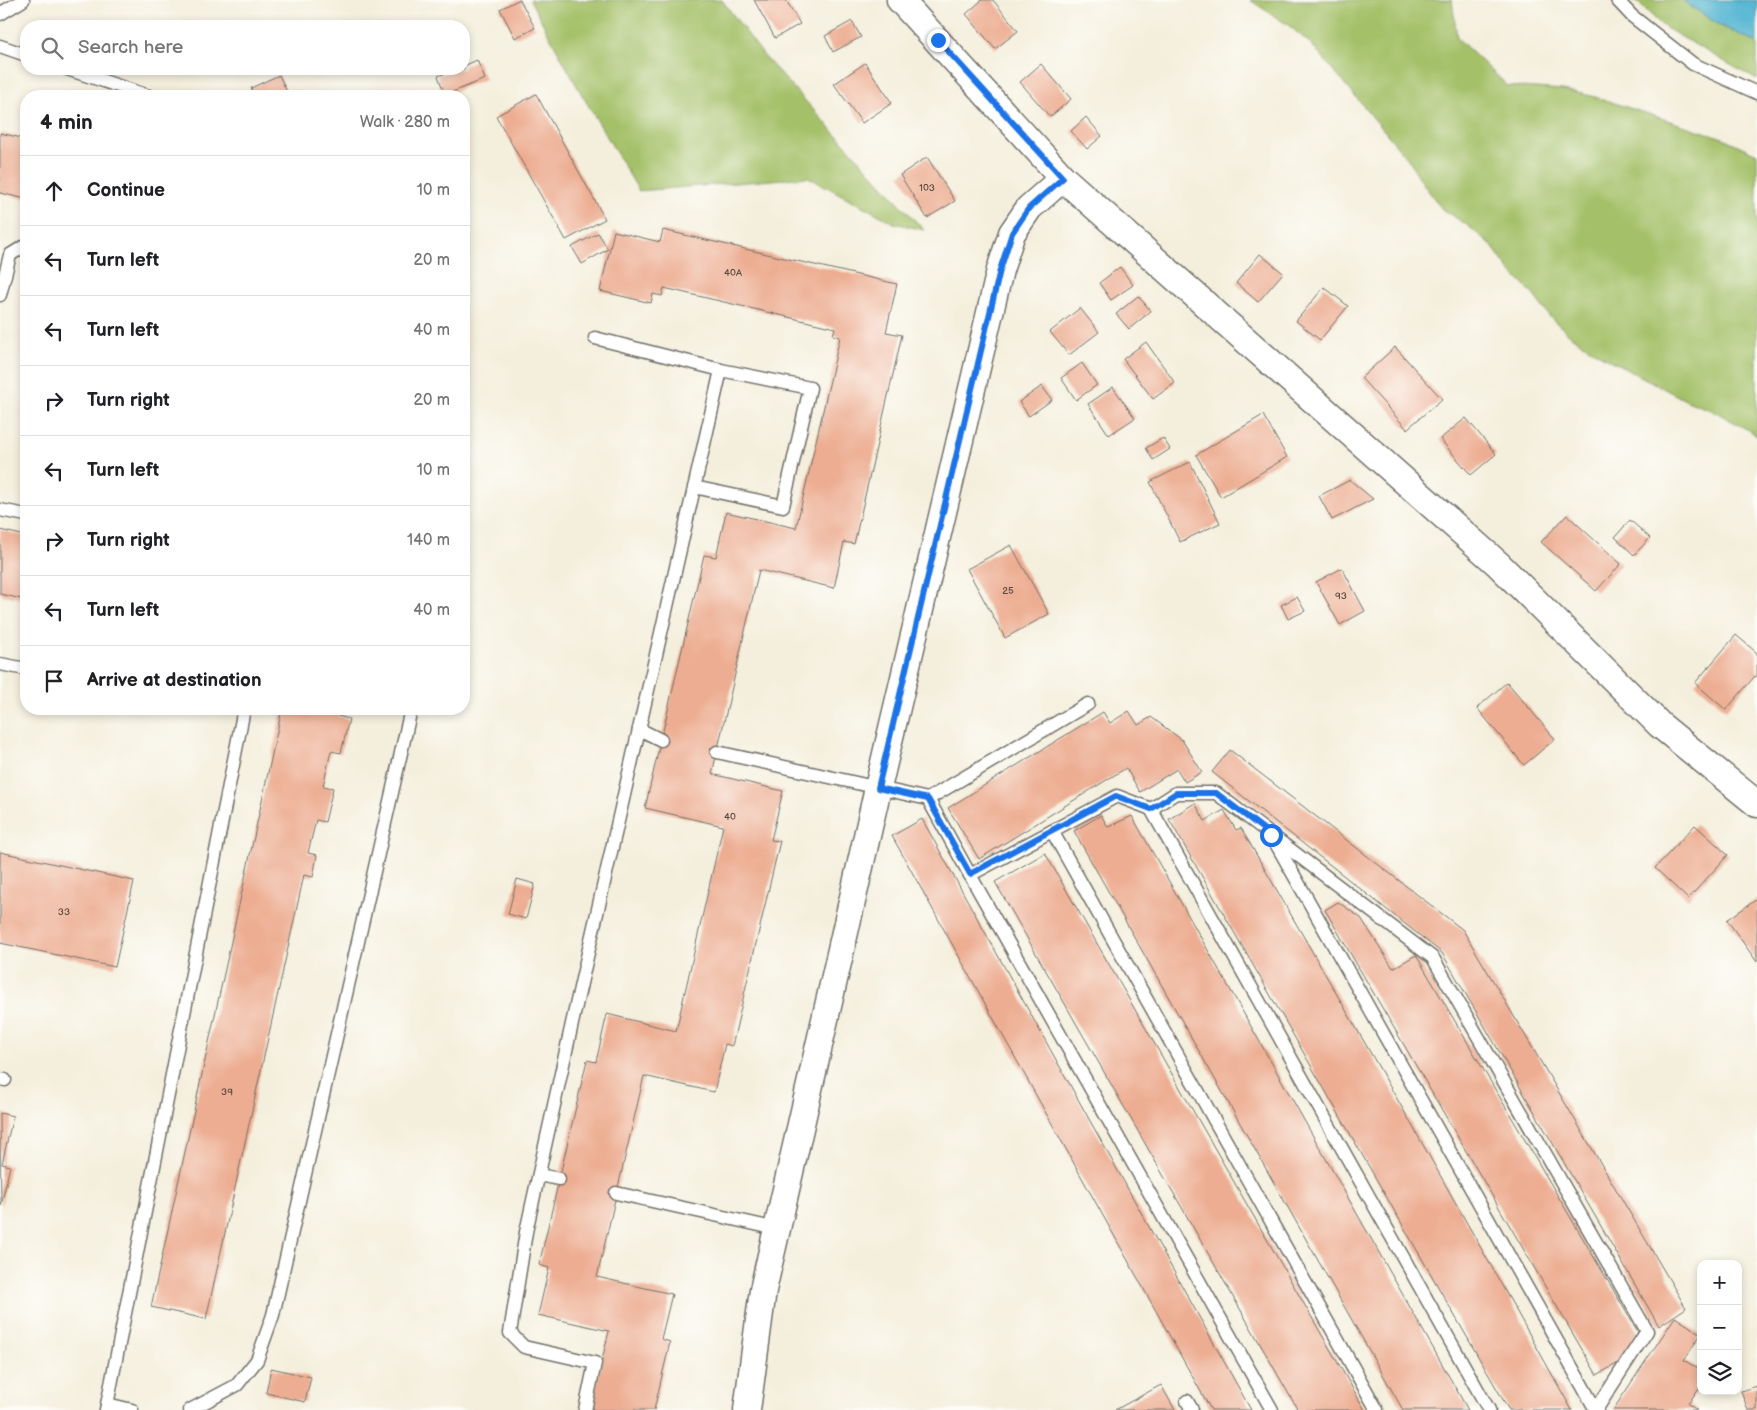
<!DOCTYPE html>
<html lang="en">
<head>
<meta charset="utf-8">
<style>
  body { margin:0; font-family:"Balsamiq Sans",sans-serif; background:#f6f6f6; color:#202124 }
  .controls { position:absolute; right:15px; bottom:15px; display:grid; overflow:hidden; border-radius:10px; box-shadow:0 2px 8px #0003 }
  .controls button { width:45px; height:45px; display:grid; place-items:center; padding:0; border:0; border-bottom:1px solid #e0e0e0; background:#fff; color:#202124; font:25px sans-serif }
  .stop { position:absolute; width:15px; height:15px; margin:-11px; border:4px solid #1a73e8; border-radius:50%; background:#fff }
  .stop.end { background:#1a73e8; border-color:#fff; box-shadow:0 1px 5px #0008 }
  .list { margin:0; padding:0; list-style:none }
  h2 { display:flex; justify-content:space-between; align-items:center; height:65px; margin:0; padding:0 20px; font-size:21px }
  h2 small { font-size:16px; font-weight:400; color:#757577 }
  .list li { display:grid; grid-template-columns:32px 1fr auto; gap:15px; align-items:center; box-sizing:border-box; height:70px; padding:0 20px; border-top:1px solid #e0e0e0 }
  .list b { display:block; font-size:19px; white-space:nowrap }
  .list em { font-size:16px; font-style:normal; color:#757577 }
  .icon { flex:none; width:28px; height:28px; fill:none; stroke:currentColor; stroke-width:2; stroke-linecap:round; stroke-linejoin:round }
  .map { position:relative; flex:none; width:1757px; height:1410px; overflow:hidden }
  .search { position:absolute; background:#fff; box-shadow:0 2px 8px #0003; left:20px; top:20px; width:450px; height:55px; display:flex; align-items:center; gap:12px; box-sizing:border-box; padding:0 18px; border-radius:20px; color:#757577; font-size:19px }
  .panel { position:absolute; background:#fff; box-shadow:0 2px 8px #0003; left:20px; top:90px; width:450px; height:625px; border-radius:20px }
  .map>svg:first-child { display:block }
</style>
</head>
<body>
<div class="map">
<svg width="1757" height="1410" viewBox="0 0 1757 1410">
  <rect width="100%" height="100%" fill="#fdfcf7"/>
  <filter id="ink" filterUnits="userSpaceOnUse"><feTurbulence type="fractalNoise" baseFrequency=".02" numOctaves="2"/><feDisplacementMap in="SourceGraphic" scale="10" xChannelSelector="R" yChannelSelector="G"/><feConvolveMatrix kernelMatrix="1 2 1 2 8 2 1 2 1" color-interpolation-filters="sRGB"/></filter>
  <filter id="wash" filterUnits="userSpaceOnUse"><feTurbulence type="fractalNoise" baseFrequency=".0096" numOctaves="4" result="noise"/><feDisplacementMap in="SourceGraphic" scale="20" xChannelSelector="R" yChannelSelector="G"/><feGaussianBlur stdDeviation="1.12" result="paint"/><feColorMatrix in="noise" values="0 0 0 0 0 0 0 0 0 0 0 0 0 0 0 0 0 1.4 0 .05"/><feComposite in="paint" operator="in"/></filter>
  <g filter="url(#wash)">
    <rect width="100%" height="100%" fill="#f4efdd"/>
    <g fill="#a4c169" stroke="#68764a">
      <polygon points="530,0 722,0 764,56 924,230 894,223 808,177 639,191 578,88"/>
      <polygon points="1250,0 1452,0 1457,38 1508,86 1563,90 1592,96 1723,138 1757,154 1757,435 1716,412 1687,401 1599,354 1571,336 1550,317 1532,293 1510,271 1491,245 1467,225 1442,209 1424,185 1408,159 1311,44 1288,25"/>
      <polygon points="1635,0 1682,0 1719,25 1757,43 1757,80 1664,27"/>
    </g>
    <polygon fill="#53b5d2" stroke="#3f707e" points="1682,0 1757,0 1757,43 1719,25"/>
    <g id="blocks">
      <g fill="#edad92">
        <polygon points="518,0 520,0 535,28 515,38 500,9"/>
        <polygon points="754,0 786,0 800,24 775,38"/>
        <polygon points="982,0 993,0 1018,31 995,49 966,14"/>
        <polygon points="852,21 861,37 833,52 825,36"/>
        <polygon points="477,60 485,79 445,95 438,76 456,69 464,69 464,66"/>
        <polygon points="865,63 892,103 862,123 834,84"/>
        <polygon points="1041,64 1071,99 1050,117 1020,82"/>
        <polygon points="279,75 289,96 255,96 251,88"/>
        <polygon points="536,94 605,219 566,240 496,116"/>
        <polygon points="1086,117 1102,136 1087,149 1071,131"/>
        <polygon points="0,133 26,139 26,199 0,193"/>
        <polygon points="927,157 955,201 927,218 900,175"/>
        <polygon points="663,230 897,284 886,332 902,335 854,544 844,542 834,588 759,570 712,774 783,791 771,840 780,841 732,1046 725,1044 714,1092 644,1076 597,1277 672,1294 661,1339 670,1342 654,1410 590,1410 609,1331 538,1315 549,1268 539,1265 587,1060 596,1062 607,1014 676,1031 723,826 645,808 704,555 716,557 726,512 796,528 840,337 833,335 835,328 664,288 662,296 653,294 651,303 600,291 614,231 660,242"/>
        <polygon points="598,233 608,249 582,264 572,247"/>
        <polygon points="1260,254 1283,273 1258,302 1236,283"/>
        <polygon points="1120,267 1133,285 1111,300 1099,283"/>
        <polygon points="1324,287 1348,306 1320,340 1296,321"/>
        <polygon points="1138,296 1151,311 1129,329 1116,314"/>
        <polygon points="1080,308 1099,332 1069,355 1050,332"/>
        <polygon points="1146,342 1175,383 1153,399 1123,359"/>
        <polygon points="1395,347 1442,399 1407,429 1361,378"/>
        <polygon points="1082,363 1097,385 1076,400 1061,378"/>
        <polygon points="1042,386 1052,400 1029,416 1019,402"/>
        <polygon points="1113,387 1135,418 1109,435 1088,404"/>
        <polygon points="1263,415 1287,457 1221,497 1196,455"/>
        <polygon points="1466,418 1496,454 1471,475 1440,439"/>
        <polygon points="1163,438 1170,449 1153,460 1146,448"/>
        <polygon points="1190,462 1220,523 1180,542 1150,482"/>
        <polygon points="1350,480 1373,499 1332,520 1319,496"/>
        <polygon points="1567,515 1621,564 1596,591 1541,542"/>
        <polygon points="1630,520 1650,538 1634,555 1615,537"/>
        <polygon points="0,530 26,536 26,600 0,594"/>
        <polygon points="1011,545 1049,614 1005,638 967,569"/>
        <polygon points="1342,568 1365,611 1340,625 1316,582"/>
        <polygon points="1297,597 1305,611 1288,619 1281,605"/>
        <polygon points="1736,635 1757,653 1757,678 1755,676 1726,710 1695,683"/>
        <polygon points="1507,682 1555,739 1524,765 1477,708"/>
        <polygon points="282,709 340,709 338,716 349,719 341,753 331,751 323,786 333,788 325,822 316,820 308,853 317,855 313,877 304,875 206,1319 151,1307"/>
        <polygon points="1129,711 1138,725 1151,717 1182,740 1202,772 1185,782 1177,769 1140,792 1126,768 979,859 948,808 1103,712 1110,723"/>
        <polygon points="1230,750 1463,930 1686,1308 1659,1326 1442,953 1212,772"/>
        <polygon points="1195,803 1205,821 1224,810 1236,830 1241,828 1404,1111 1572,1410 1509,1410 1169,819"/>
        <polygon points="1101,815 1108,827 1132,816 1468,1410 1403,1410 1074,831"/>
        <polygon points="922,819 1251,1410 1211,1410 892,836"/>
        <polygon points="1695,825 1728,855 1688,899 1655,868"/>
        <polygon points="0,852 134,881 115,967 0,943"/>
        <polygon points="1045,853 1365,1410 1298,1410 995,882"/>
        <polygon points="517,879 535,884 526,919 508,914"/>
        <polygon points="1757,899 1757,962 1727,920"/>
        <polygon points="1338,902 1361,918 1393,968 1416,955 1638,1332 1620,1362 1597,1375 1325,910"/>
        <polygon points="0,1113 13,1116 2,1164 10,1166 1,1206"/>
        <polygon points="1675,1317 1701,1334 1684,1360 1701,1371 1701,1385 1688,1404 1697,1410 1613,1410"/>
        <polygon points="271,1368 311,1377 305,1402 266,1393"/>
        <polygon points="1161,1385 1175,1410 1115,1410"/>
        <polygon points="1757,1386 1757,1410 1748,1410 1741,1391"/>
      </g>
    </g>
  </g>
  <g filter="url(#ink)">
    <use href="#blocks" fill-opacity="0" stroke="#717069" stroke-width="1"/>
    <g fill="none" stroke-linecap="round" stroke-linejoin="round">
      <defs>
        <g id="lane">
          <polyline points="1617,0 1632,16 1693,64 1757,93"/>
          <polyline points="0,14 23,0"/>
          <polyline points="0,46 26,55"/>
          <polyline points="67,69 149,96"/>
          <polyline points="0,295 10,255 23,247 26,247"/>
          <polyline points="595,338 721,370"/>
          <polyline points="0,510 26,515"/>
          <polyline points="0,664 26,669"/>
          <polyline points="639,729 661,740"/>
          <polyline points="717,752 928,799 970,875"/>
          <polyline points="928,799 1088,704"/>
          <polyline points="1151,809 1489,1410"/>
          <polyline points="1052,831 1377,1410"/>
          <polyline points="1274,840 1596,1410"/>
          <polyline points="0,1079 5,1080"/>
          <polyline points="539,1175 559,1179"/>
          <polyline points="616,1193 777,1229"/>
          <polyline points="1187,1401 1192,1410"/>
          <polyline points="107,1404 132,1410"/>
          <polyline points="106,1410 244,709"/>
          <polyline points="190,1410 237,1385 257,1360 273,1315 411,709"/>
          <polyline points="585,1410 595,1363 524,1347 510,1333 526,1232 577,1001 721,370 810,388 783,506 694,487"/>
          <polyline points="1272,1410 970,875 1117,796 1151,809 1176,793 1216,793 1433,958 1647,1331 1596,1410"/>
        </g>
        <g id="street">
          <polyline points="900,0 1063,178 1498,564 1660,725 1757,804"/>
          <polyline points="747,1410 763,1290 878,788 1000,270 1012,233 1029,208 1063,178"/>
        </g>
      </defs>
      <use href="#lane" stroke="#717069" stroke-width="15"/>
      <use href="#street" stroke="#717069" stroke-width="29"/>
      <use href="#lane" stroke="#fff" stroke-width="12"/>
      <use href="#street" stroke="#fff" stroke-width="26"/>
    </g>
  </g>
  <g fill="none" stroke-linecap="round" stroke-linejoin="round" filter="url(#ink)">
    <polyline stroke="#1a73e8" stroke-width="6" points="938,40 1063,178 1029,208 1012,233 1000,270 878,788 928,799 970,874 1116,796 1151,809 1176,793 1216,793 1271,835"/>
  </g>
  <g text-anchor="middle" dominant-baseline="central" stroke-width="5" stroke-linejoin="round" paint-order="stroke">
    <g font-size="10" fill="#5c4c45">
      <text x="927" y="188">103</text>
      <text x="733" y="273">40А</text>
      <text x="1008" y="591">25</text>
      <text x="1341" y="596">93</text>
      <text x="730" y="817">40</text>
      <text x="64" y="912">33</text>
      <text x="227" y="1092">39</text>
    </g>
  </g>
</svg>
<div class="controls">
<button>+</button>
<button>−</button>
<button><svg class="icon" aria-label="layers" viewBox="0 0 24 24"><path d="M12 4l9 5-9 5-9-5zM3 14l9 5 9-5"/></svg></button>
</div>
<div class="stop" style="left:1271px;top:835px"></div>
<div class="stop end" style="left:938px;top:40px"></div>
<div class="search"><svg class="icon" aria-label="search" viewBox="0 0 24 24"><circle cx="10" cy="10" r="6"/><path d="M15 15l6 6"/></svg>Search here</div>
<section class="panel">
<h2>4 min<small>Walk · 280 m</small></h2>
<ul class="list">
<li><svg class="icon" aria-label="ahead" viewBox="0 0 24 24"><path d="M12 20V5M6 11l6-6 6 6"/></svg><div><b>Continue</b></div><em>10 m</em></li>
<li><svg class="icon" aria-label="left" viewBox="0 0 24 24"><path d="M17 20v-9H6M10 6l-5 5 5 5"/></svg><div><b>Turn left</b></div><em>20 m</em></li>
<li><svg class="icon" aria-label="left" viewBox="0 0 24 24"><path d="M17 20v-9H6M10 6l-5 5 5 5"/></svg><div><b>Turn left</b></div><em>40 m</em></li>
<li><svg class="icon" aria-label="right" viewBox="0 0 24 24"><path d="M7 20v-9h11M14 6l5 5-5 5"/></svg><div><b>Turn right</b></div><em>20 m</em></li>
<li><svg class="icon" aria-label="left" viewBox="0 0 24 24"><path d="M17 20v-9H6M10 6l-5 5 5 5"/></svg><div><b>Turn left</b></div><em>10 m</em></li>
<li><svg class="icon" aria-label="right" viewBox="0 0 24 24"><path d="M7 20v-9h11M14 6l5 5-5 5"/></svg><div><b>Turn right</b></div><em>140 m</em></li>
<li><svg class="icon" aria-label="left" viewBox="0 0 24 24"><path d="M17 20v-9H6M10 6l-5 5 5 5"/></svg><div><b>Turn left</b></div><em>40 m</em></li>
<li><svg class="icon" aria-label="arrive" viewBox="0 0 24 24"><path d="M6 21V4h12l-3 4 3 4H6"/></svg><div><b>Arrive at destination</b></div></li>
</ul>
</section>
</div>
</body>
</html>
